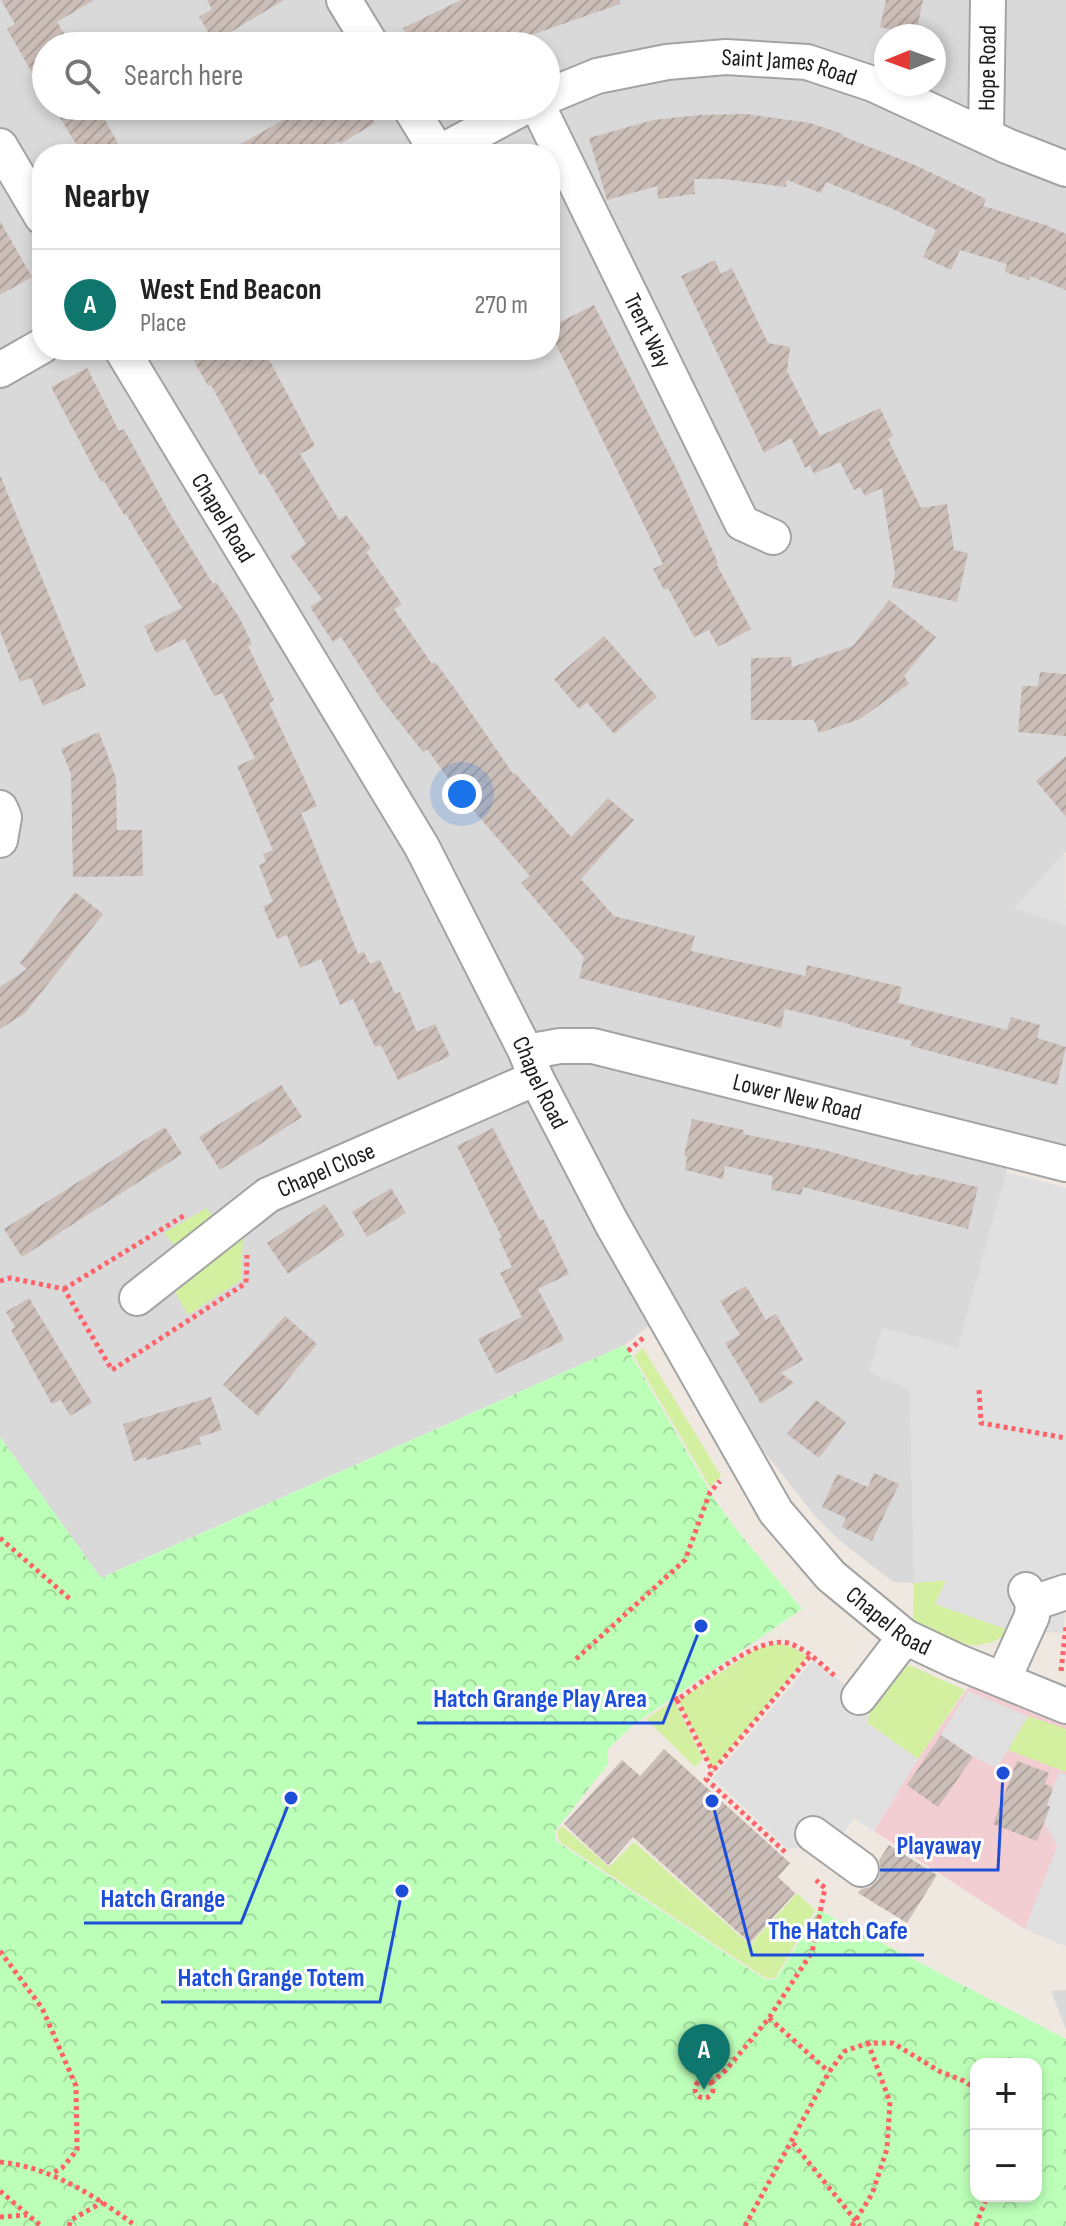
<!DOCTYPE html>
<html lang="en">
<head>
<meta charset="utf-8">
<style>
  body { margin:0; font-family:"Sofia Sans Condensed",sans-serif; background:#f2f2f2; color:#222 }
  .controls { position:absolute; right:24px; bottom:24px; display:grid; overflow:hidden; border-radius:16px; box-shadow:0 4px 12px #0003 }
  .controls button { width:72px; height:72px; display:grid; place-items:center; padding:0; border:0; border-bottom:2px solid #e0e0e0; background:#fff; color:#222; font:40px sans-serif }
  .compass { position:absolute; left:874px; top:24px; width:72px; height:72px; border-radius:50%; background:#fff; box-shadow:0 4px 12px #0003; rotate:269deg }
  .you { position:absolute; left:462px; top:794px; width:28px; height:28px; margin:-20px; border:6px solid #fff; border-radius:50%; background:#1a73e8; box-shadow:0 0 0 12px #1a73e833 }
  .badge { display:grid; place-items:center; width:52px; height:52px; border-radius:50%; background:#0f766e; color:#fff; font-size:26px; font-weight:700 }
  .pin { position:absolute; translate:-50% -66px; filter:drop-shadow(0 2px 4px #0008) }
  .pin::after { content:''; position:absolute; top:42px; width:28px; height:24px; background:inherit; clip-path:polygon(0 0,100% 0,50% 100%) }
  .list { margin:0; padding:0; list-style:none }
  h2 { display:flex; justify-content:space-between; align-items:center; height:104px; margin:0; padding:0 32px; font-size:34px }
  h2 small { font-size:26px; font-weight:400; color:#767676 }
  .list li { display:grid; grid-template-columns:52px 1fr auto; gap:24px; align-items:center; box-sizing:border-box; height:112px; padding:0 32px; border-top:2px solid #e0e0e0 }
  .list b { display:block; font-size:30px; white-space:nowrap }
  .list p { margin:0; font-size:26px; white-space:nowrap; color:#767676 }
  .list em { font-size:26px; font-style:normal; color:#767676 }
  .icon { flex:none; width:44px; height:44px; fill:none; stroke:currentColor; stroke-width:2; stroke-linecap:round; stroke-linejoin:round }
  .map { position:relative; flex:none; width:1066px; height:2226px; overflow:hidden }
  .search { position:absolute; background:#fff; box-shadow:0 4px 12px #0003; left:32px; top:32px; width:528px; height:88px; display:flex; align-items:center; gap:20px; box-sizing:border-box; padding:0 28px; border-radius:44px; color:#767676; font-size:30px }
  .panel { position:absolute; background:#fff; box-shadow:0 4px 12px #0003; left:32px; top:144px; width:528px; height:216px; border-radius:32px }
  .map>svg:first-child { display:block }
</style>
</head>
<body>
<div class="map">
<svg width="1066" height="2226" viewBox="0 0 1066 2226">
  <defs>
    <pattern id="park-crowns" width="20" height="18" patternUnits="userSpaceOnUse" patternTransform="scale(2)"><rect width="20" height="18" fill="#bcffb8"/><path d="M2 6a3 3 0 1 1 6 0M12 15a3 3 0 1 1 6 0" fill="none" stroke="#a1da9e"/></pattern>
    <pattern id="building-hatch" width="6" height="6" patternUnits="userSpaceOnUse" patternTransform="scale(2)"><rect width="6" height="6" fill="#cbbdb7"/><path d="M-1 1l2-2M0 6l6-6M5 7l2-2" fill="none" stroke="#aea29d"/></pattern>
  </defs>
  <rect width="100%" height="100%" fill="#efe8e1"/>
  <g fill="#dad9d9" fill-rule="evenodd">
    <path d="M0,0h1066v852l-52,56 52,17v221l-49,-13 -59,215 -76,-20 28,62 4,193 -21,-1 -54,-42 -25,-25 -52,-66 -87,-145 -50,41 -525,233 -100,-141zM886,36h48v48h-48zM46,46h500v60h-500zM42,154h508v196h-508z"/>
    <polygon points="1066,1990 1066,2030 1051,1991"/>
  </g>
  <polygon fill="#f2cdd1" points="970,1685 1066,1722 1066,1946 1025,1929 874,1831 918,1759"/>
  <g fill="#d3efa0">
    <polygon points="207,1208 213,1219 177,1248 164,1233"/>
    <polygon points="236,1233 243,1238 241,1280 188,1315 174,1290"/>
    <polygon points="643,1348 721,1476 710,1487 634,1356"/>
    <path d="M947,1580l-11,24 70,25 -3,7c-31,21 -61,2 -90,-14l1,-39z"/>
    <polygon points="780,1643 796,1649 807,1657 713,1769 678,1701 756,1649"/>
    <polygon points="906,1666 911,1666 965,1690 918,1759 868,1723 869,1703 883,1685"/>
    <polygon points="674,1700 703,1759 695,1767 646,1719"/>
    <polygon points="1028,1716 1066,1729 1066,1772 1008,1750"/>
    <polygon points="562,1826 609,1867 634,1842 750,1945 797,1893 815,1910 775,1978 766,1978 559,1841 557,1832"/>
  </g>
  <path fill="url(#park-crowns)" fill-rule="evenodd" d="M625,1345l88,152 22,31 67,81 -169,116 -26,25 1,14 -53,67 1,10 210,139 10,-1 43,-69 247,129v187h-1066v-789l101,141zM976,2064h60v132h-60z"/>
  <g fill="#e0e0e0">
    <polygon points="1065,852 1066,925 1014,908"/>
    <polygon points="1006,1172 1066,1188 1066,1606 1063,1633 1006,1629 935,1604 946,1580 914,1583 910,1390 869,1372 882,1328 958,1348"/>
    <polygon points="813,1660 869,1703 868,1724 918,1759 874,1831 854,1818 843,1834 813,1846 788,1849 713,1778"/>
    <polygon points="968,1691 1028,1716 997,1768 973,1757 941,1735"/>
    <polygon points="1059,1772 1066,1775 1066,1946 1025,1929 1057,1846 1044,1822 1050,1807 1047,1805"/>
  </g>
  <g fill="url(#building-hatch)">
    <polygon points="1,0 94,0 57,22 72,46 46,46 46,97 7,29 15,24"/>
    <polygon points="207,0 284,0 214,42 199,17 212,9"/>
    <polygon points="461,0 620,0 620,4 517,40 519,46 412,46 403,28"/>
    <polygon points="886,0 923,0 916,34 880,27"/>
    <polygon points="53,106 97,106 124,154 82,154"/>
    <polygon points="308,106 368,106 375,123 340,144 339,141 315,154 223,154"/>
    <polygon points="746,114 810,123 843,134 842,136 915,165 986,199 983,206 1046,225 1066,234 1066,290 1030,276 1029,280 1005,272 1007,264 960,250 951,270 923,257 936,230 893,209 826,182 821,193 787,180 786,187 723,179 694,179 695,194 658,199 657,186 607,200 589,138 653,120 700,115"/>
    <polygon points="0,221 32,277 0,295"/>
    <polygon points="715,260 721,274 732,268 768,343 790,347 787,371 820,436 880,408 893,436 888,439 921,508 947,504 954,550 968,553 957,602 892,587 895,573 882,488 865,496 860,487 854,490 840,462 814,474 810,465 805,468 791,438 764,453 681,276"/>
    <polygon points="594,305 677,470 718,563 716,563 751,629 718,647 709,630 694,637 668,588 664,590 653,569 663,564 550,332 550,327"/>
    <polygon points="188,350 264,350 315,446 300,454 339,520 346,515 371,548 366,552 402,604 394,609 432,664 435,662 455,689 513,774 515,773 571,837 608,798 634,820 581,879 614,916 695,936 691,951 805,976 807,965 902,987 898,1003 1007,1030 1011,1017 1040,1025 1037,1038 1066,1047 1057,1085 911,1046 912,1041 850,1026 850,1024 785,1009 781,1028 579,978 584,957 521,883 530,876 461,796 427,749 423,752 381,699 341,637 333,642 310,607 322,599 290,556 306,544 264,473 260,475 211,385 208,386"/>
    <polygon points="87,368 119,431 124,429 169,512 213,584 216,582 240,619 252,644 248,646 274,700 269,703 317,806 301,813 358,954 364,952 370,964 380,960 395,994 400,992 417,1032 435,1024 450,1056 398,1080 381,1045 375,1047 353,999 340,1005 321,959 300,968 287,935 277,939 263,906 273,902 259,865 266,862 263,854 273,850 237,766 255,758 222,693 214,696 185,639 156,653 144,626 182,608 126,514 124,515 104,481 101,482 51,387"/>
    <polygon points="0,475 86,686 43,706 31,678 20,682 0,631"/>
    <polygon points="889,600 936,637 904,676 909,684 860,719 819,733 814,720 751,720 751,658 791,657 792,667 853,646"/>
    <polygon points="604,636 657,697 614,734 587,702 579,709 554,679"/>
    <polygon points="1040,672 1066,674 1066,736 1018,732 1022,686 1038,686"/>
    <polygon points="99,732 116,778 117,830 142,830 143,876 73,877 71,774 61,749"/>
    <polygon points="1066,756 1066,817 1036,781"/>
    <polygon points="75,892 103,914 25,1013 0,1029 0,987 27,969 20,963"/>
    <polygon points="281,1085 302,1117 220,1170 199,1137"/>
    <polygon points="692,1119 744,1130 743,1134 824,1150 918,1176 919,1174 978,1187 968,1229 803,1187 801,1195 771,1190 773,1176 725,1166 723,1179 685,1170 687,1157 684,1156"/>
    <polygon points="165,1127 182,1154 22,1257 4,1229"/>
    <polygon points="493,1128 540,1221 543,1219 569,1274 538,1289 564,1340 496,1374 478,1339 522,1317 500,1273 512,1267 499,1239 502,1238 457,1146"/>
    <polygon points="391,1188 406,1213 367,1237 352,1212"/>
    <polygon points="325,1204 345,1235 288,1274 267,1243"/>
    <polygon points="746,1286 766,1320 776,1314 803,1360 781,1373 794,1383 761,1404 725,1343 740,1335 720,1301"/>
    <polygon points="29,1298 92,1403 70,1416 61,1400 52,1404 11,1330 15,1327 6,1312"/>
    <polygon points="285,1316 317,1344 258,1416 223,1385"/>
    <polygon points="211,1397 222,1430 199,1437 201,1444 147,1460 146,1457 134,1461 123,1424"/>
    <polygon points="816,1400 846,1422 819,1458 787,1434"/>
    <polygon points="874,1473 899,1484 872,1541 842,1527 846,1518 822,1507 837,1474 868,1487"/>
    <polygon points="941,1735 973,1757 938,1807 907,1785"/>
    <polygon points="664,1749 790,1863 778,1877 795,1893 750,1943 633,1837 608,1865 564,1824 622,1760 640,1776"/>
    <polygon points="1017,1761 1049,1773 1045,1784 1053,1788 1047,1805 1050,1807 1037,1841 993,1824"/>
    <polygon points="889,1845 937,1875 907,1923 858,1893 861,1889 870,1887 878,1880 881,1870 879,1860"/>
  </g>
  <g fill="none" stroke-linecap="round" stroke-linejoin="round">
    <defs>
      <g id="minor">
        <polyline points="344,0 372,46"/>
        <path id="s1" d="M546,97l51,-21 70,-14 59,-5 81,5 66,22 134,62 59,23"/>
        <polyline points="409,106 438,153"/>
        <path id="s2" d="M538,106l204,417 31,14"/>
        <path id="s3" d="M986,136l2,-136"/>
        <polyline points="0,146 42,217"/>
        <polyline points="437,154 526,106"/>
        <path id="s4" d="M122,350l300,497 104,205 10,26 75,144 165,290 55,64 74,61 51,24 110,45"/>
        <polyline points="0,370 42,346"/>
        <polyline points="0,808 4,817 0,840"/>
        <path id="s5" d="M526,1052l34,-6h33l473,118"/>
        <path id="s6" d="M137,1298l131,-103 268,-117"/>
        <polyline points="1033,1603 1066,1592"/>
        <polyline points="1003,1680 1032,1616 1033,1603 1026,1590"/>
        <polyline points="859,1697 905,1637"/>
        <polyline points="813,1834 861,1869"/>
      </g>
    </defs>
    <use href="#minor" stroke="#a3a3a3" stroke-width="38"/>
    <g stroke="#ff6268" stroke-width="5" stroke-dasharray="4 4" stroke-linecap="butt">
      <polyline points="0,1281 10,1278 64,1289 112,1370 246,1283 247,1255"/>
      <polyline points="64,1289 185,1215"/>
      <polyline points="628,1351 643,1338"/>
      <polyline points="979,1390 981,1423 1066,1438"/>
      <polyline points="0,1538 71,1600"/>
      <polyline points="576,1659 685,1560 710,1492 720,1481"/>
      <polyline points="1061,1671 1066,1626"/>
      <path d="M675,1697l2,3c25,-17 83,-68 114,-56 17,6 32,22 45,33"/>
      <polyline points="677,1700 713,1772"/>
      <polyline points="785,1852 706,1779 810,1656"/>
      <polyline points="0,1951 42,2008 76,2086 77,2150 62,2168 51,2174"/>
      <polyline points="769,2018 829,2072"/>
      <circle cx="704" cy="2089" r="9"/>
      <polyline points="711,2083 726,2070 769,2018 812,1952 825,1888 816,1880"/>
      <polyline points="793,2143 860,2226"/>
      <path d="M0,2162c51,5 95,34 136,64"/>
      <polyline points="0,2191 41,2226"/>
      <polyline points="0,2217 27,2215"/>
      <polyline points="69,2226 71,2220 103,2202"/>
      <polyline points="745,2226 829,2072 845,2051 868,2043 893,2043 939,2071 964,2081 976,2089"/>
      <polyline points="852,2226 872,2194 887,2149 890,2102 868,2043"/>
      <polyline points="976,2226 987,2196"/>
    </g>
    <use href="#minor" stroke="#fff" stroke-width="34"/>
  </g>
  <g text-anchor="middle" dominant-baseline="central" stroke-width="6" stroke-linejoin="round" paint-order="stroke">
    <g font-size="24" fill="#1c1c1c" stroke="#fff">
      <text stroke="none"><textPath href="#s3" startOffset="68">Hope Road</textPath></text>
      <text stroke="none"><textPath href="#s1" startOffset="250">Saint James Road</textPath></text>
      <text stroke="none"><textPath href="#s2" startOffset="250">Trent Way</textPath></text>
      <text stroke="none"><textPath href="#s4" startOffset="196">Chapel Road</textPath></text>
      <text stroke="none"><textPath href="#s4" startOffset="844">Chapel Road</textPath></text>
      <text stroke="none"><textPath href="#s5" startOffset="278">Lower New Road</textPath></text>
      <text stroke="none"><textPath href="#s6" startOffset="230">Chapel Close</textPath></text>
      <text stroke="none"><textPath href="#s4" startOffset="1492">Chapel Road</textPath></text>
    </g>
  </g>
  <path fill="none" stroke="#1d4ed8" stroke-width="3" d="M701 1626L663 1723H417M1003 1773L998 1870H880M291 1798L241 1923H84M712 1801L752 1955H924M402 1891L380 2002H161"/>
  <g fill="#1d4ed8" stroke="#fff" stroke-width="3">
    <circle cx="701" cy="1626" r="8"/>
    <circle cx="1003" cy="1773" r="8"/>
    <circle cx="291" cy="1798" r="8"/>
    <circle cx="712" cy="1801" r="8"/>
    <circle cx="402" cy="1891" r="8"/>
  </g>
  <g font-size="26" text-anchor="middle" font-weight="bold" fill="#1d4ed8" stroke="#fff" stroke-width="6" stroke-linejoin="round" paint-order="stroke">
    <text x="540" y="1707">Hatch Grange Play Area</text>
    <text x="939" y="1854">Playaway</text>
    <text x="163" y="1907">Hatch Grange</text>
    <text x="838" y="1939">The Hatch Cafe</text>
    <text x="271" y="1986">Hatch Grange Totem</text>
  </g>
</svg>
<div class="controls">
<button>+</button>
<button>−</button>
</div>
<svg class="compass" viewBox="-18 -18 36 36"><path d="M0-13l5 13h-10z" fill="#e53935"/><path d="M0 13l5-13h-10z" fill="#767676"/></svg>
<div class="you"></div>
<div class="pin badge" style="left:704px;top:2090px">A</div>
<div class="search"><svg class="icon" aria-label="search" viewBox="0 0 24 24"><circle cx="10" cy="10" r="6"/><path d="M15 15l6 6"/></svg>Search here</div>
<section class="panel">
<h2>Nearby<small></small></h2>
<ul class="list">
<li><span class="badge">A</span><div><b>West End Beacon</b><p>Place</p></div><em>270 m</em></li>
</ul>
</section>
</div>
</body>
</html>
